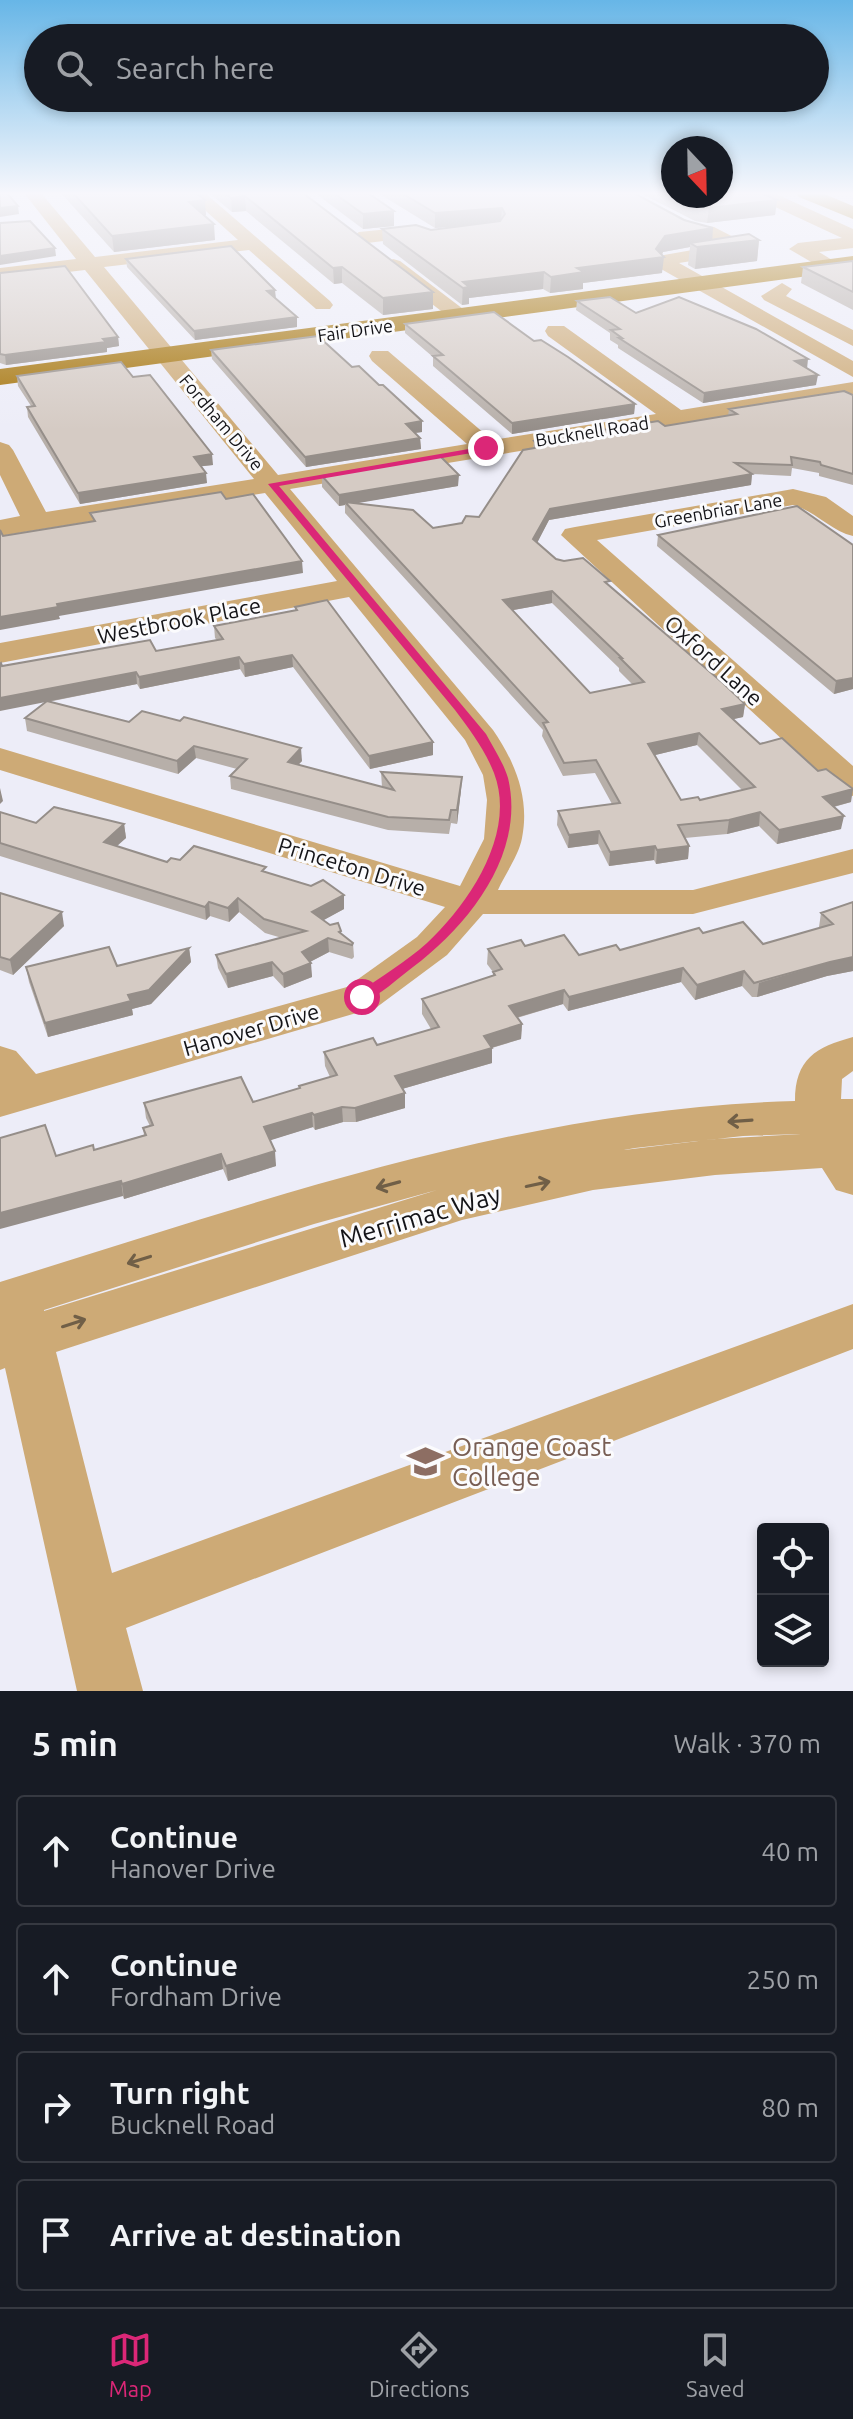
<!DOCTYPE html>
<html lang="en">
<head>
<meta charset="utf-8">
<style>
  body { margin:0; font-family:Ubuntu,sans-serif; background:#242831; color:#f1f3f6 }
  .controls { position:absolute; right:24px; bottom:24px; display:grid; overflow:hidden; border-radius:8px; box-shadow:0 4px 12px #0003 }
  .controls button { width:72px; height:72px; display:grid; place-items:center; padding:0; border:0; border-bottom:2px solid #363941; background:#171b24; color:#f1f3f6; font:40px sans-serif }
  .compass { position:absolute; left:661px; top:136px; width:72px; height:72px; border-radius:50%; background:#171b24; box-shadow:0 4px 12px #0003; rotate:158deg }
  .stop { position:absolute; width:24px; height:24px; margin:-18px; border:6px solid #db2777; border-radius:50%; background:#fff }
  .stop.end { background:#db2777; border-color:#fff; box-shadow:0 2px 8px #0008 }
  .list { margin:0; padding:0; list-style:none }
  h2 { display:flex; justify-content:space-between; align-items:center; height:104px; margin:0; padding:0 32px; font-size:34px }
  h2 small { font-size:26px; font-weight:400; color:#9ea1a6 }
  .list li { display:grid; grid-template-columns:52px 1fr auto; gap:24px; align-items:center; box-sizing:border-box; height:112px; margin:0 16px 16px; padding:0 16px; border:2px solid #363941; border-radius:8px }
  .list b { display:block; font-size:30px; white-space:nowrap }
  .list p { margin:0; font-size:26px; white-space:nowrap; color:#9ea1a6 }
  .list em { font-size:26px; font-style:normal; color:#9ea1a6 }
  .icon { flex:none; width:44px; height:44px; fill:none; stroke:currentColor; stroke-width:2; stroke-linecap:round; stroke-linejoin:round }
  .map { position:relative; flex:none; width:853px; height:1691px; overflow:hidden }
  .search { position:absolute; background:#171b24; box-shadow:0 4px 12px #0003; left:24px; right:24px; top:24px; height:88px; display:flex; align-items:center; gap:20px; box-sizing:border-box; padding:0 28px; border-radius:44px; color:#9ea1a6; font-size:30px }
  .sheet { height:616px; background:#171b24 }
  nav { display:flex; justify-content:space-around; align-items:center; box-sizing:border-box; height:112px; border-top:2px solid #363941; background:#171b24; font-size:22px; color:#9ea1a6 }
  nav a { display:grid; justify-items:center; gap:4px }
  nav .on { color:#db2777 }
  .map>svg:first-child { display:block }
</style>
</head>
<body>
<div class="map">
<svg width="853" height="1691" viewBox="0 0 853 1691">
  <rect width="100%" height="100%" fill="#ededf8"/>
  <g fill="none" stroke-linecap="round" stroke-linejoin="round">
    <g fill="#cdaa76" fill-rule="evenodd">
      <path d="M24,193h17l54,64 143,-17 -52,-47h19l125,108 3,4 -3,4h-14l-67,-59 -145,17 174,208 189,-31 -95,-83 -3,-5 3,-5h16l104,89 164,-26 -108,-78 -3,-5 3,-5h16l117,84 172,-28v14l-563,93 203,241c22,32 37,68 29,108 -3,17 -17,36 -24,52h195l160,-41v24l-160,41h-210l-36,41 -70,52 -377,110v-71l16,5 20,23 311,-87 70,-50 28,-30 -445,-137v-22l460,138 24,-47 3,-39 -4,-25 -18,-35 -116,-143 -349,66v-20l337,-62 -72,-88 -265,43v-16l20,-4 -20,-41v-33l9,3 4,5 33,62 208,-33 -169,-209 -85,10v-12l76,-9z"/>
      <polygon points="612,193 634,193 694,224 714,227 747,244 749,248 747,252 679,263 853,361 853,377 661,269 658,265 664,255 721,245 704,236 684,233"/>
      <polygon points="752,193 774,193 853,229 853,248 819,252 842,266 839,270 825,270 789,249 798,243 842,238 754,197"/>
      <polygon points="419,226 440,237 431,243 416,237 359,244 350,238 359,232"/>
      <polygon points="393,259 400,261 467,312 471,316 467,320 453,320 386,269 383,265"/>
      <polygon points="782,283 792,289 786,296 853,330 853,346 764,300 761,296"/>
      <path d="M793,489l33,8 27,19v20c-22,-5 -38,-25 -60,-31l-196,35 256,226v30l-13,-3 -279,-258 4,-6 10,-2z"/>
      <path d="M853,1037v34l-11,8 -1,20h12v96l-17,-5 -14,-22 -107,7 -122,15 -131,30 -406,132 56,221 741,-269v45l-727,279 17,63h-66l-72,-323 -5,2v-88c259,-80 522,-174 795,-181 0,-42 21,-54 58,-64zM801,1134l-86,5 -91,11 11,-2 108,-12zM437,1190l-393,121v-1l270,-86z"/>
    </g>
    <g fill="#a47206" fill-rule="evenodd">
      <polygon points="796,193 822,193 853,206 853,219 799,197"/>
      <polygon points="853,256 853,270 0,385 0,369"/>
    </g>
  </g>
  <g fill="#b7afa9" fill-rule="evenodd">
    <polygon points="61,193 196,193 206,215 204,216 215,240 114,252"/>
    <polygon points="209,193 303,193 433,292 433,309 383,315 342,283 334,284 246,211 232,212"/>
    <polygon points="315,193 368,193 394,226 363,229"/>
    <polygon points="378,193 634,193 712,240 759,240 757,261 695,269 688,265 690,247 663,252 662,255 662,273 583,283 583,289 550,293 543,289 469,298 469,304 462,305 383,244 382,229 431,230 463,226 435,228"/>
    <polygon points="640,193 673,193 673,196 768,196 777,200 775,215 707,223 695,221"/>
    <polygon points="126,259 275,290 275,298 297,317 297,327 195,340 127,267"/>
    <polygon points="853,261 853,310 801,283 803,267"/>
    <polygon points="0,273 118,337 119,346 107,348 107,352 6,365 0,363"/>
    <polygon points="577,301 636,313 807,369 816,385 703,403 618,348 618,345 610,340 610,333 576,310"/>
    <polygon points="405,324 534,341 635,404 634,414 512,434 433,366 433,357 405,333"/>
    <polygon points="211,350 422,432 415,433 420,438 421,449 306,467 212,359"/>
    <polygon points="17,376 133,377 213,465 202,466 207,483 80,504 28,417 27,407 31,406 18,386"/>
    <path d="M853,395v90l-34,-9v-3l-27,-5 -1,8 -39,-2 -1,11 -202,35 -12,22 19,17 53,27 136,118 -2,13 -10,2 27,25 91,58 -17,5 7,22 -64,15 -18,-18 -32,8 -42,4 4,8 -1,13 -32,5 -2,-4 -45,6 -11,-22 -30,4 -11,-23 1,-14 54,-7 -17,-31 -32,3 -21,-40 1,-6 -198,-217v-8l-6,1 -17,-19v-11l136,10 -103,17 78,25 29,-5 17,-6 54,-69 1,-7 131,-15 63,-10 1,-7zM552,603l67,65v3l14,14 -43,8 -77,-83zM697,745l45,45 -42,10h-19l-26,-45z"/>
    <polygon points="658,535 853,545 853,689 834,694 657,546"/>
    <polygon points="295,607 433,755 370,769 293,667 245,677 240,669 140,689 137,684 48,702 129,722 302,761 298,765 382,787 381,772 461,790 457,824 451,823 449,834 388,830 231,789 230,776 237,769 196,758 178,774 27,731 25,718 45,702 2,666 156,651 217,640 215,638 214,626 295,610"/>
    <polygon points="0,812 36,823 124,824 126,838 116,846 167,862 180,860 267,873 344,895 344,909 323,920 353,943 354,957 352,959 329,952 310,962 312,977 284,988 273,976 228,988 218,968 216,955 282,938 265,933 239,912 229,922 210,916 206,920 0,856"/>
    <polygon points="0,893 64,926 13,975 0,970"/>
    <polygon points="853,902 853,971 827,976 757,997 752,997 742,986 695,1000 681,982 568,1011 563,1004 517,1018 522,1024 521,1039 492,1048 492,1063 402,1089 405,1108 356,1122 343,1122 315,1130 313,1127 270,1140 276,1166 228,1181 223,1169 124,1199 123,1196 56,1156 94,1150 144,1135 143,1128 150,1126 146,1118 144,1103 253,1102 299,1089 299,1086 330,1077 325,1066 324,1052 377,1045 431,1029 422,1014 422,999 493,976 493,972 487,964 488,949 525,946 579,955 620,950 703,933 763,944 820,928 819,927 821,913"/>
    <polygon points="189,948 191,962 151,1004 132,1009 133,1015 48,1037 29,982 26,967 117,966"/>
  </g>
  <g fill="#958e89">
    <polygon points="761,193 768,193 767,201 777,200 775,215 707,223 709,208"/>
    <polygon points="245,196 246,211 232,212 231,198"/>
    <polygon points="205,200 206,215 191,217 189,202"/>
    <polygon points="18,206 19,214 0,217 0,208"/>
    <polygon points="502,208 501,223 435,228 435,213"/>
    <polygon points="394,211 394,226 363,229 363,214"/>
    <polygon points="214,224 215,240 114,252 112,236"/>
    <polygon points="713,228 712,244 690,243 690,247 663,252 660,258 664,257 662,273 583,283 583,289 550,293 551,277 577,268 656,249 665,236"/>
    <polygon points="759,240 757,261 695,269 697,247"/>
    <polygon points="55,248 56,256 0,265 0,256"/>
    <polygon points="342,267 342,283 334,284 333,268"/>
    <polygon points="544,272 543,289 469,298 469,304 462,305 463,282"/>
    <polygon points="275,290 276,299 267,291"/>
    <polygon points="433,292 433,309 383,315 383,298"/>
    <polygon points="297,317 297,327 195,340 194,331"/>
    <polygon points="118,337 119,346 107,348 107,352 6,365 5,355"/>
    <polygon points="808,359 807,369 795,361"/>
    <polygon points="818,375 816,385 703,403 704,393"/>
    <polygon points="635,404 634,414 512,434 512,423"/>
    <polygon points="422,421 422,432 406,434 406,424"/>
    <polygon points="420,438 421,449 306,467 305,457"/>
    <polygon points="212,454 213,465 195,467 194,457"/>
    <polygon points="206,473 207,483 80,504 78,493"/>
    <polygon points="752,474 751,485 549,520 533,551 533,539 550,509"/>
    <polygon points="459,475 458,486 347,505 345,502 345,505 339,506 339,495"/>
    <polygon points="302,561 303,573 59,616 60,619 0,630 0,617 57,604"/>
    <polygon points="552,591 552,603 503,612 503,600"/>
    <polygon points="292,655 293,667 245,677 244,664"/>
    <polygon points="239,657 240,669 140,689 139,677"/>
    <polygon points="136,672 137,684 0,711 0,698"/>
    <polygon points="853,678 853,689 834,694 836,681"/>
    <polygon points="745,704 743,717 721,722 722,709"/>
    <polygon points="699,733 697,745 647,757 648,744"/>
    <polygon points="433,742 433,755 370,769 369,756"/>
    <polygon points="194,746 196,758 178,774 177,761"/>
    <polygon points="301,748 302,761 288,775 288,762"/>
    <polygon points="462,777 461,790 457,824 457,810"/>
    <polygon points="0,788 3,801 0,804"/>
    <polygon points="853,789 851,802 821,810 823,797"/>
    <polygon points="760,812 759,826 727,834 729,820"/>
    <polygon points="844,816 841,829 777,844 779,830"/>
    <polygon points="124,824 126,838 106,856 104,842"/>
    <polygon points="599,831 598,844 568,848 569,835"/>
    <polygon points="655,846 654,860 609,866 610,852"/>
    <polygon points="689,846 688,859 656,864 657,850"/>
    <polygon points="344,895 344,909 313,926 312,912"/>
    <polygon points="238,898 239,912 229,922 228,908"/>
    <polygon points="209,902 210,916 206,920 205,907"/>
    <polygon points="62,912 64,926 13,975 10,960"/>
    <polygon points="328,938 329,952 302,966 302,952"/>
    <polygon points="189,948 191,962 151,1004 132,1009 133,1015 48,1037 45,1023 128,995"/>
    <polygon points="853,957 853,971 827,976 757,997 759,983 830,962"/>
    <polygon points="272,962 273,976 228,988 226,974"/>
    <polygon points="311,963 312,977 284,988 283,974"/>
    <polygon points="683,968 681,982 568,1011 569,997"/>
    <polygon points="744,971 742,986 695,1000 697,985"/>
    <polygon points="564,990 563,1004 508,1020 509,1006"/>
    <polygon points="522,1024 521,1039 484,1050 484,1036"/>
    <polygon points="492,1048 492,1063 395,1091 395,1076"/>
    <polygon points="405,1093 405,1108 356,1122 355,1108"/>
    <polygon points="342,1107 343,1122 315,1130 314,1115"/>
    <polygon points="312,1113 313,1127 265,1142 264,1127"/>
    <polygon points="275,1151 276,1166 228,1181 226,1166"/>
    <polygon points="221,1154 223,1169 124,1199 122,1184"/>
    <polygon points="121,1181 123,1196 0,1229 0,1213"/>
  </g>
  <g fill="#d5cbc4" stroke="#958e89" stroke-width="2" fill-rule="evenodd">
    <polygon points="0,193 7,193 18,206 0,208"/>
    <polygon points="73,193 196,193 205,200 189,202 214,224 112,236"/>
    <polygon points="225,193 303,193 433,292 383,298 342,267 333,268 245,196 231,198"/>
    <polygon points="334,193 368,193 394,211 363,214"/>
    <polygon points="402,193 634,193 684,220 713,228 665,236 656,249 664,257 577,268 584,272 551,277 544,272 463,282 469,287 463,288 382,229 416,225 431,230 500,221 505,214 502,208 435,213"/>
    <polygon points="721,193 761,193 777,200 709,208 696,206 676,196 721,196"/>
    <polygon points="30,221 55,248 0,256 0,223"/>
    <polygon points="749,234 759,240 697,247 690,243"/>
    <polygon points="231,246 275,290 267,291 297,317 194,331 126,259"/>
    <polygon points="853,261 853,292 803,267"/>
    <polygon points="65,266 118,337 103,339 106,342 5,355 0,354 0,273"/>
    <polygon points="610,297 636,313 679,297 756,329 808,359 795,361 818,375 704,393 619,338 622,338 611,330 620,329 577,301"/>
    <polygon points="494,312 534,341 541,340 568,357 635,404 512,423 433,356 443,355 405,324"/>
    <polygon points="318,336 352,367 359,366 379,385 383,385 422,421 406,424 420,438 305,457 211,350"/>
    <polygon points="121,362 133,377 150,375 212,454 194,457 206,473 78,493 27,407 35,406 17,376"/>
    <path d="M844,391l9,4v79l-32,-9 -1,-3 -29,-5 1,8 -57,-2 17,11 -202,35 -17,30 23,20 8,2 19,-3 27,23 -5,1 118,101 22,21 -23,5 38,35 22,-6 36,33 8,-2 27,20 -30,8 21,19 -65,14 -19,-18 -31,8 -51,5 11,21 -32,4 -2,-4 -45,6 -11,-21 -30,4 -11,-24 62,-8 -24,-43 -32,3 -21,-40 5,-1 -203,-220 68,8 20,18 29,-5 4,-7 13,1 44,-67 17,-3 -6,-6 124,-20 7,5 72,-12 -8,-5zM552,591l70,67h-2l24,24 -54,11 -87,-93zM699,733l56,54 -55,13 -2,-3 -17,3 -33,-56z"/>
    <polygon points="440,456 459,475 339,495 322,476"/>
    <polygon points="221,492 226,499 253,494 302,561 57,604 58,607 0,617 0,530 3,536 95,521 90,513"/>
    <polygon points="797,506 853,545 853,678 836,681 658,535"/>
    <polygon points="327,600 433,742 369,756 292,655 244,664 239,657 139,677 136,672 0,698 0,664 1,663 2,666 150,640 156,651 223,639 214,626 297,610 295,607"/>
    <polygon points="47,701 129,722 142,711 180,721 184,717 301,748 288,762 394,790 381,772 462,777 457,810 451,810 449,820 388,817 230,776 247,759 194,746 177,761 25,718"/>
    <polygon points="54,807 124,824 104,842 167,862 171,858 180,860 194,846 266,867 262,871 311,886 323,880 344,895 312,912 330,925 338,923 341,931 339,932 353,943 352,945 328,938 302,952 311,963 283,974 272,962 226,974 216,955 306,931 264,919 238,898 228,908 209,902 205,907 0,843 0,812 36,823"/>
    <polygon points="0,893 62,912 10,960 0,957"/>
    <polygon points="853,902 853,957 830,962 754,983 744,971 697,985 683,968 569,997 564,990 509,1006 522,1024 484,1036 492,1048 395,1076 405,1093 355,1108 342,1107 314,1115 312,1113 264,1127 275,1151 226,1166 221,1154 122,1184 121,1181 0,1213 0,1138 45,1125 56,1156 93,1145 94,1150 146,1135 143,1128 153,1125 144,1103 241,1077 253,1102 300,1088 299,1086 337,1075 324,1052 373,1038 377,1045 439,1027 422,999 495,975 493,972 502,969 488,949 521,940 525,946 564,935 579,955 616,945 620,950 699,928 703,933 743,922 763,944 833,924 821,913"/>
    <polygon points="109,947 117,966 189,948 149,990 128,995 131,1001 45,1023 26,967"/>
  </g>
  <defs><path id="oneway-shaft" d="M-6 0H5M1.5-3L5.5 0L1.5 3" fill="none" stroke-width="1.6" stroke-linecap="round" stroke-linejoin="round" transform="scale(2)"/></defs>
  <g stroke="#705f47">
    <use href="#oneway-shaft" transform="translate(740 1121) rotate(176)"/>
    <use href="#oneway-shaft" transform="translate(538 1184) rotate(-12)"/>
    <use href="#oneway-shaft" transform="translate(388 1185) rotate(165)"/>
    <use href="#oneway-shaft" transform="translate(139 1260) rotate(163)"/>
    <use href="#oneway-shaft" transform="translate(74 1323) rotate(-18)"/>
  </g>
  <linearGradient id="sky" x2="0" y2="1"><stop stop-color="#67b6e7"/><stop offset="0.45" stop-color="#f7f7fc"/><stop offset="1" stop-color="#f7f7fc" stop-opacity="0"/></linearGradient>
  <rect width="853" height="430" fill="url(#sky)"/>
  <path fill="#db2777" d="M486,446l3,4 -210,36 207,248c7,13 18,30 22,44 18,75 -39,147 -95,189 -15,11 -33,29 -51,35l-5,-1v-7c23,-17 49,-32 70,-51 42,-39 90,-110 67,-170 -9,-23 -24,-43 -39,-63l-187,-226z"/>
  <defs>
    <symbol id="university-bare" viewBox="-9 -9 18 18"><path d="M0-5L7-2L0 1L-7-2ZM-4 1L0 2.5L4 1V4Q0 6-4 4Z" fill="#8d6e63" stroke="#fbfbfd" stroke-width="2.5" paint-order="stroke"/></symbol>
  </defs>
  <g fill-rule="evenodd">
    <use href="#university-bare" x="400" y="1436" width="51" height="51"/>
  </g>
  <g text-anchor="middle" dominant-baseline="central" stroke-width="6" stroke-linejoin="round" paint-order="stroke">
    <g font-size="18" fill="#141418" stroke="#fbfbfd">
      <text transform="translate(355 330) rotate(-8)">Fair Drive</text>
      <text transform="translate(222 422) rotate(50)">Fordham Drive</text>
      <text transform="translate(592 431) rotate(-9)">Bucknell Road</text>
      <text transform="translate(718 510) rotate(-10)">Greenbriar Lane</text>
    </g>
    <g font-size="22" fill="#141418" stroke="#fbfbfd">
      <text transform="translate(179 620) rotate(-11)">Westbrook Place</text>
      <text transform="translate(714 660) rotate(42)">Oxford Lane</text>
      <text transform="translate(352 866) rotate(17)">Princeton Drive</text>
      <text transform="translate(251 1029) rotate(-16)">Hanover Drive</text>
    </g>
    <g font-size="26" fill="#141418" stroke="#fbfbfd">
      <text transform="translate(420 1216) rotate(-16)">Merrimac Way</text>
    </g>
    <g font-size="26" fill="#785e54" stroke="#fbfbfd" text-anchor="start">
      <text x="452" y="1446">Orange Coast<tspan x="452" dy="30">College</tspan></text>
    </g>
  </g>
</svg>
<div class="controls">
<button><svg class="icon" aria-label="locate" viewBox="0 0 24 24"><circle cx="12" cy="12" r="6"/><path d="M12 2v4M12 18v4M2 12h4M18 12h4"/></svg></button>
<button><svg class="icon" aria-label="layers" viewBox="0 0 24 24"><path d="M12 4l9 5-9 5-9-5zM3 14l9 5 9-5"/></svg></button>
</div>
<svg class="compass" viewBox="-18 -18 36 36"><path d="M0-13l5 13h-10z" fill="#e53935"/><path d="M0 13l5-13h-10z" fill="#9ea1a6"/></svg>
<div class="stop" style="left:362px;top:997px"></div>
<div class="stop end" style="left:486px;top:448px"></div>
<div class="search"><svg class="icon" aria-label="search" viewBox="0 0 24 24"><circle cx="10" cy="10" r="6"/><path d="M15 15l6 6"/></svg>Search here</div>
</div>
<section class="sheet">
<h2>5 min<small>Walk · 370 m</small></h2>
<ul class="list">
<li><svg class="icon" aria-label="ahead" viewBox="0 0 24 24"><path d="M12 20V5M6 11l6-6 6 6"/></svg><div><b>Continue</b><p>Hanover Drive</p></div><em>40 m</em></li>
<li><svg class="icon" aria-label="ahead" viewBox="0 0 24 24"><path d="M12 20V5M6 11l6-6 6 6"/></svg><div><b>Continue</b><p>Fordham Drive</p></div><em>250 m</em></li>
<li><svg class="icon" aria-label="right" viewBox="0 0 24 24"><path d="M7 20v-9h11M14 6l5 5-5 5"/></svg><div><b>Turn right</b><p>Bucknell Road</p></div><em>80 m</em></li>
<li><svg class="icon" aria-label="arrive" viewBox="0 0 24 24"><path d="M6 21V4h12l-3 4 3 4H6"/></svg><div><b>Arrive at destination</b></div></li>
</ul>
</section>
<nav>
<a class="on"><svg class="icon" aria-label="map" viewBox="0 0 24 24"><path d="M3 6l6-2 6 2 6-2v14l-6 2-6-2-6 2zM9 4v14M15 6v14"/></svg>Map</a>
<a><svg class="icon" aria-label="directions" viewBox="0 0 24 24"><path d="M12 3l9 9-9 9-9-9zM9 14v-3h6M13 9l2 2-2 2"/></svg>Directions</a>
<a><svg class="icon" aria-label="saved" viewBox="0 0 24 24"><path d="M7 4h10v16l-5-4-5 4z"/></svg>Saved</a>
</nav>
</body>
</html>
